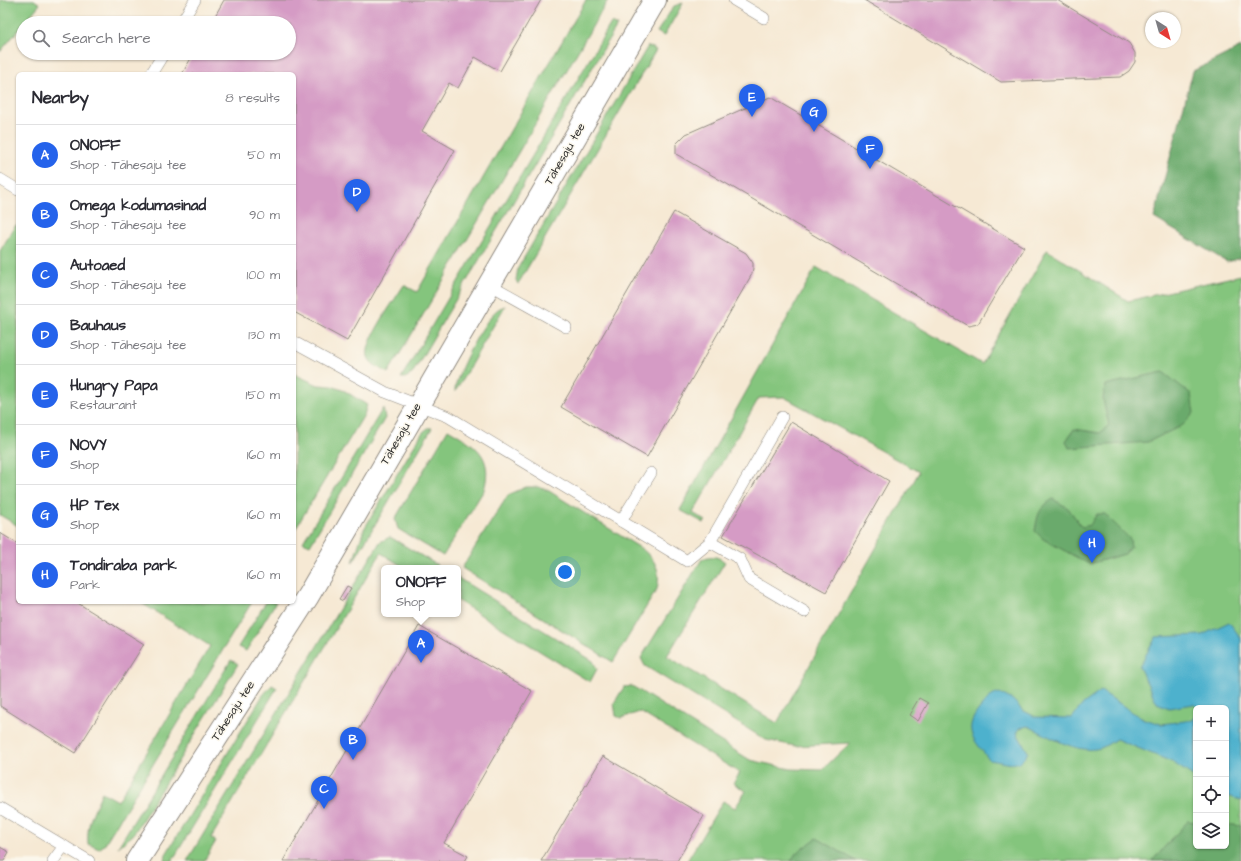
<!DOCTYPE html>
<html lang="en">
<head>
<meta charset="utf-8">
<style>
  body { margin:0; font-family:"Architects Daughter",sans-serif; background:#f7f7f7; color:#2b2b33 }
  .controls { position:absolute; right:12px; bottom:12px; display:grid; overflow:hidden; border-radius:6px; box-shadow:0 1px 3px #0004 }
  .controls button { width:36px; height:36px; display:grid; place-items:center; padding:0; border:0; border-bottom:1px solid #e1e1e2; background:#fff; color:#2b2b33; font:20px sans-serif }
  .compass { position:absolute; left:1145px; top:12px; width:36px; height:36px; border-radius:50%; background:#fff; box-shadow:0 1px 3px #0004; rotate:143deg }
  .you { position:absolute; left:565px; top:572px; width:14px; height:14px; margin:-10px; border:3px solid #fff; border-radius:50%; background:#1a73e8; box-shadow:0 0 0 6px #1a73e833 }
  .badge { display:grid; place-items:center; width:26px; height:26px; border-radius:50%; background:#2563eb; color:#fff; font-size:13px; font-weight:700 }
  .pin { position:absolute; translate:-50% -33px; filter:drop-shadow(0 1px 2px #0008) }
  .pin::after { content:''; position:absolute; top:21px; width:14px; height:12px; background:inherit; clip-path:polygon(0 0,100% 0,50% 100%) }
  .popup { position:absolute; left:381px; top:565px; width:80px; height:52px; box-sizing:border-box; display:grid; place-content:center; border-radius:6px; background:#fff; filter:drop-shadow(0 1px 3px #0005); font-size:13px; white-space:nowrap; color:#7c7c81 }
  .popup b { font-size:15px; color:#2b2b33 }
  .popup::after { content:''; position:absolute; left:50%; top:100%; margin-left:-8px; border:8px solid transparent; border-top-color:#fff }
  .list { margin:0; padding:0; list-style:none }
  h2 { display:flex; justify-content:space-between; align-items:center; height:52px; margin:0; padding:0 16px; font-size:17px }
  h2 small { font-size:13px; font-weight:400; color:#7c7c81 }
  .list li { display:grid; grid-template-columns:26px 1fr auto; gap:12px; align-items:center; box-sizing:border-box; height:60px; padding:0 16px; border-top:1px solid #e1e1e2 }
  .list b { display:block; font-size:15px; white-space:nowrap }
  .list p { margin:0; font-size:13px; white-space:nowrap; color:#7c7c81 }
  .list em { font-size:13px; font-style:normal; color:#7c7c81 }
  .icon { flex:none; width:22px; height:22px; fill:none; stroke:currentColor; stroke-width:2; stroke-linecap:round; stroke-linejoin:round }
  .map { position:relative; flex:none; width:1241px; height:861px; overflow:hidden }
  .search { position:absolute; background:#fff; box-shadow:0 1px 3px #0004; left:16px; top:16px; width:280px; height:44px; display:flex; align-items:center; gap:10px; box-sizing:border-box; padding:0 14px; border-radius:22px; color:#7c7c81; font-size:15px }
  .panel { position:absolute; background:#fff; box-shadow:0 1px 3px #0004; left:16px; top:72px; width:280px; height:532px; border-radius:6px }
  .map>svg:first-child { display:block }
</style>
</head>
<body>
<div class="map">
<svg width="1241" height="861" viewBox="0 0 1241 861">
  <rect width="100%" height="100%" fill="#fbf7ec"/>
  <filter id="ink" filterUnits="userSpaceOnUse"><feTurbulence type="fractalNoise" baseFrequency=".025" numOctaves="2"/><feDisplacementMap in="SourceGraphic" scale="8" xChannelSelector="R" yChannelSelector="G"/><feConvolveMatrix kernelMatrix="1 2 1 2 8 2 1 2 1" color-interpolation-filters="sRGB"/></filter>
  <filter id="wash" filterUnits="userSpaceOnUse"><feTurbulence type="fractalNoise" baseFrequency=".012" numOctaves="4" result="noise"/><feDisplacementMap in="SourceGraphic" scale="16" xChannelSelector="R" yChannelSelector="G"/><feGaussianBlur stdDeviation="0.9" result="paint"/><feColorMatrix in="noise" values="0 0 0 0 0 0 0 0 0 0 0 0 0 0 0 0 0 1.4 0 .05"/><feComposite in="paint" operator="in"/></filter>
  <g filter="url(#wash)">
    <rect width="100%" height="100%" fill="#f6e9d4"/>
    <g fill="#84c57d" stroke="#587854" fill-rule="evenodd">
      <polygon points="0,0 34,0 40,4 0,52"/>
      <path d="M586,0h22l-198,337 -22,36c-7,-4 -17,-8 -20,-16 -5,-14 28,-59 36,-72l13,7z"/>
      <polygon points="683,3 664,36 657,32 674,6"/>
      <polygon points="611,23 617,26 412,374 405,378 401,378"/>
      <polygon points="648,46 656,50 518,284 516,280 518,268"/>
      <polygon points="18,225 18,526 0,515 0,251 15,226"/>
      <path d="M1047,250l81,51 113,-26v586h-554l36,-60 12,7 11,-17 -13,-8 7,-10 -100,-61 -19,6 -5,-2 -2,-13 10,-16 8,-1 118,74 41,9 31,1 28,-27 -55,3 -29,-6 -121,-74 -4,-8 61,-99c10,-4 15,-3 23,3l-58,94 110,67 142,-251 -135,-75 -25,1 -66,115 13,8 -2,2 -24,-13 136,-243 166,97zM1196,708h30v138h-30z"/>
      <path d="M505,306l-50,86c-1,-16 29,-72 42,-82 2,-2 6,-3 8,-4z"/>
      <polygon points="294,374 318,385 332,386 345,391 367,405 364,415 294,531"/>
      <polygon points="383,408 385,418 310,545 303,542"/>
      <polygon points="428,428 432,428 353,562 364,529 422,433"/>
      <path d="M448,429c27,16 46,26 36,61l-41,66 -45,-27 -3,-10z"/>
      <path d="M526,487h13l10,4 93,58c14,11 19,22 15,40l-44,73 -151,-94 46,-73z"/>
      <polygon points="390,537 437,565 436,568 405,568 381,553 211,838 216,841 204,861 187,861 380,542"/>
      <polygon points="458,578 593,661 597,669 590,682 458,601"/>
      <path d="M140,602h112l-148,243 -5,4 -11,-5c-2,-21 6,-33 14,-52l16,9 92,-155z"/>
      <polygon points="266,602 276,602 246,651 238,647"/>
      <polygon points="231,660 238,664 133,835 118,847"/>
      <polygon points="272,685 277,688 172,861 165,861 166,854 263,695"/>
    </g>
    <g fill="#6baa6c" stroke="#4b6a4c">
      <polygon points="1241,47 1241,258 1227,262 1154,218 1193,71"/>
      <polygon points="1163,372 1191,394 1194,413 1183,425 1148,442 1069,448 1066,441 1074,429 1100,433 1109,425 1103,400 1105,385"/>
      <path d="M1053,499l15,9 14,19 8,-2 7,-11h8l25,25 1,8 -6,7 -36,10 -46,-25 -8,-8c3,-17 3,-22 18,-32z"/>
      <polygon points="1188,821 1196,822 1196,846 1226,846 1226,824 1241,826 1241,861 1152,861"/>
      <polygon points="817,838 856,861 791,861 796,853"/>
    </g>
    <g fill="#4eb1cd" stroke="#3c6e7c">
      <polygon points="1229,622 1241,638 1241,801 1226,795 1226,708 1198,708 1194,704 1169,708 1157,703 1139,667 1156,637 1202,635"/>
      <path d="M1101,691l40,27 20,6 32,-4 3,-4v62l-24,-16 -56,-23c-5,3 -11,8 -16,9 -22,7 -53,-13 -72,-22l-8,2 -3,5 11,19c-9,18 -22,10 -39,8 -14,-21 -28,-28 -9,-52 6,-7 9,-12 19,-15l14,7 9,10 14,7 36,1 11,-14z"/>
    </g>
    <g id="blocks">
      <g fill="#d59bc5">
        <polygon points="224,0 541,0 500,71 475,57 458,88 449,83 422,131 455,150 347,341 294,312 294,74 182,74 194,53 289,53 289,23 211,23"/>
        <polygon points="864,0 1057,0 1129,43 1135,53 1135,62 1129,71 1120,77 1001,82"/>
        <polygon points="770,97 1024,247 978,324 968,326 676,154 676,144 686,134"/>
        <polygon points="674,212 746,253 753,263 753,268 752,274 647,457 561,407"/>
        <polygon points="791,422 889,481 826,592 723,536"/>
        <polygon points="0,533 18,544 18,602 76,602 144,644 75,753 0,706"/>
        <polygon points="347,586 351,588 343,601 339,599"/>
        <polygon points="419,626 532,691 444,843 468,856 465,861 283,861"/>
        <polygon points="919,698 928,703 918,721 909,715"/>
        <polygon points="603,756 704,816 677,861 541,861"/>
        <polygon points="0,847 9,852 4,861 0,861"/>
      </g>
    </g>
  </g>
  <g filter="url(#ink)">
    <use href="#blocks" fill-opacity="0" stroke="#908a80" stroke-width="1"/>
    <g fill="none" stroke-linecap="round" stroke-linejoin="round">
      <defs>
        <g id="service">
          <polyline points="734,0 764,18"/>
          <polyline points="181,23 195,0"/>
          <polyline points="151,74 164,53"/>
          <polyline points="0,179 18,190"/>
          <polyline points="489,284 566,327"/>
          <polyline points="294,342 385,392 449,417 687,561 710,542 782,417"/>
          <polyline points="621,521 651,473"/>
          <polyline points="710,542 740,559 749,579 805,612"/>
          <polyline points="0,808 89,861"/>
          <polyline points="53,861 64,846"/>
        </g>
        <polyline id="tertiary" points="137,861 308,596 655,0"/>
      </defs>
      <use href="#service" stroke="#908a80" stroke-width="12"/>
      <use href="#tertiary" stroke="#908a80" stroke-width="24"/>
      <use href="#service" stroke="#fff" stroke-width="11"/>
      <use href="#tertiary" stroke="#fff" stroke-width="22"/>
    </g>
  </g>
  <g text-anchor="middle" dominant-baseline="central" stroke-width="3" stroke-linejoin="round" paint-order="stroke">
    <g font-size="12" fill="#2b2b2b" stroke="#fbf7ec">
      <text transform="translate(565 154) rotate(-60)">Tähesaju tee</text>
      <text transform="translate(401 434) rotate(-60)">Tähesaju tee</text>
      <text transform="translate(233 711) rotate(-57)">Tähesaju tee</text>
    </g>
  </g>
</svg>
<div class="controls">
<button>+</button>
<button>−</button>
<button><svg class="icon" aria-label="locate" viewBox="0 0 24 24"><circle cx="12" cy="12" r="6"/><path d="M12 2v4M12 18v4M2 12h4M18 12h4"/></svg></button>
<button><svg class="icon" aria-label="layers" viewBox="0 0 24 24"><path d="M12 4l9 5-9 5-9-5zM3 14l9 5 9-5"/></svg></button>
</div>
<svg class="compass" viewBox="-18 -18 36 36"><path d="M0-13l5 13h-10z" fill="#e53935"/><path d="M0 13l5-13h-10z" fill="#7c7c81"/></svg>
<div class="you"></div>
<div class="pin badge" style="left:421px;top:663px">A</div>
<div class="popup"><b>ONOFF</b>Shop</div>
<div class="pin badge" style="left:353px;top:760px">B</div>
<div class="pin badge" style="left:324px;top:809px">C</div>
<div class="pin badge" style="left:357px;top:212px">D</div>
<div class="pin badge" style="left:752px;top:117px">E</div>
<div class="pin badge" style="left:870px;top:169px">F</div>
<div class="pin badge" style="left:814px;top:132px">G</div>
<div class="pin badge" style="left:1092px;top:563px">H</div>
<div class="search"><svg class="icon" aria-label="search" viewBox="0 0 24 24"><circle cx="10" cy="10" r="6"/><path d="M15 15l6 6"/></svg>Search here</div>
<section class="panel">
<h2>Nearby<small>8 results</small></h2>
<ul class="list">
<li><span class="badge">A</span><div><b>ONOFF</b><p>Shop · Tähesaju tee</p></div><em>50 m</em></li>
<li><span class="badge">B</span><div><b>Omega kodumasinad</b><p>Shop · Tähesaju tee</p></div><em>90 m</em></li>
<li><span class="badge">C</span><div><b>Autoaed</b><p>Shop · Tähesaju tee</p></div><em>100 m</em></li>
<li><span class="badge">D</span><div><b>Bauhaus</b><p>Shop · Tähesaju tee</p></div><em>130 m</em></li>
<li><span class="badge">E</span><div><b>Hungry Papa</b><p>Restaurant</p></div><em>150 m</em></li>
<li><span class="badge">F</span><div><b>NOVY</b><p>Shop</p></div><em>160 m</em></li>
<li><span class="badge">G</span><div><b>HP Tex</b><p>Shop</p></div><em>160 m</em></li>
<li><span class="badge">H</span><div><b>Tondiraba park</b><p>Park</p></div><em>160 m</em></li>
</ul>
</section>
</div>
</body>
</html>
